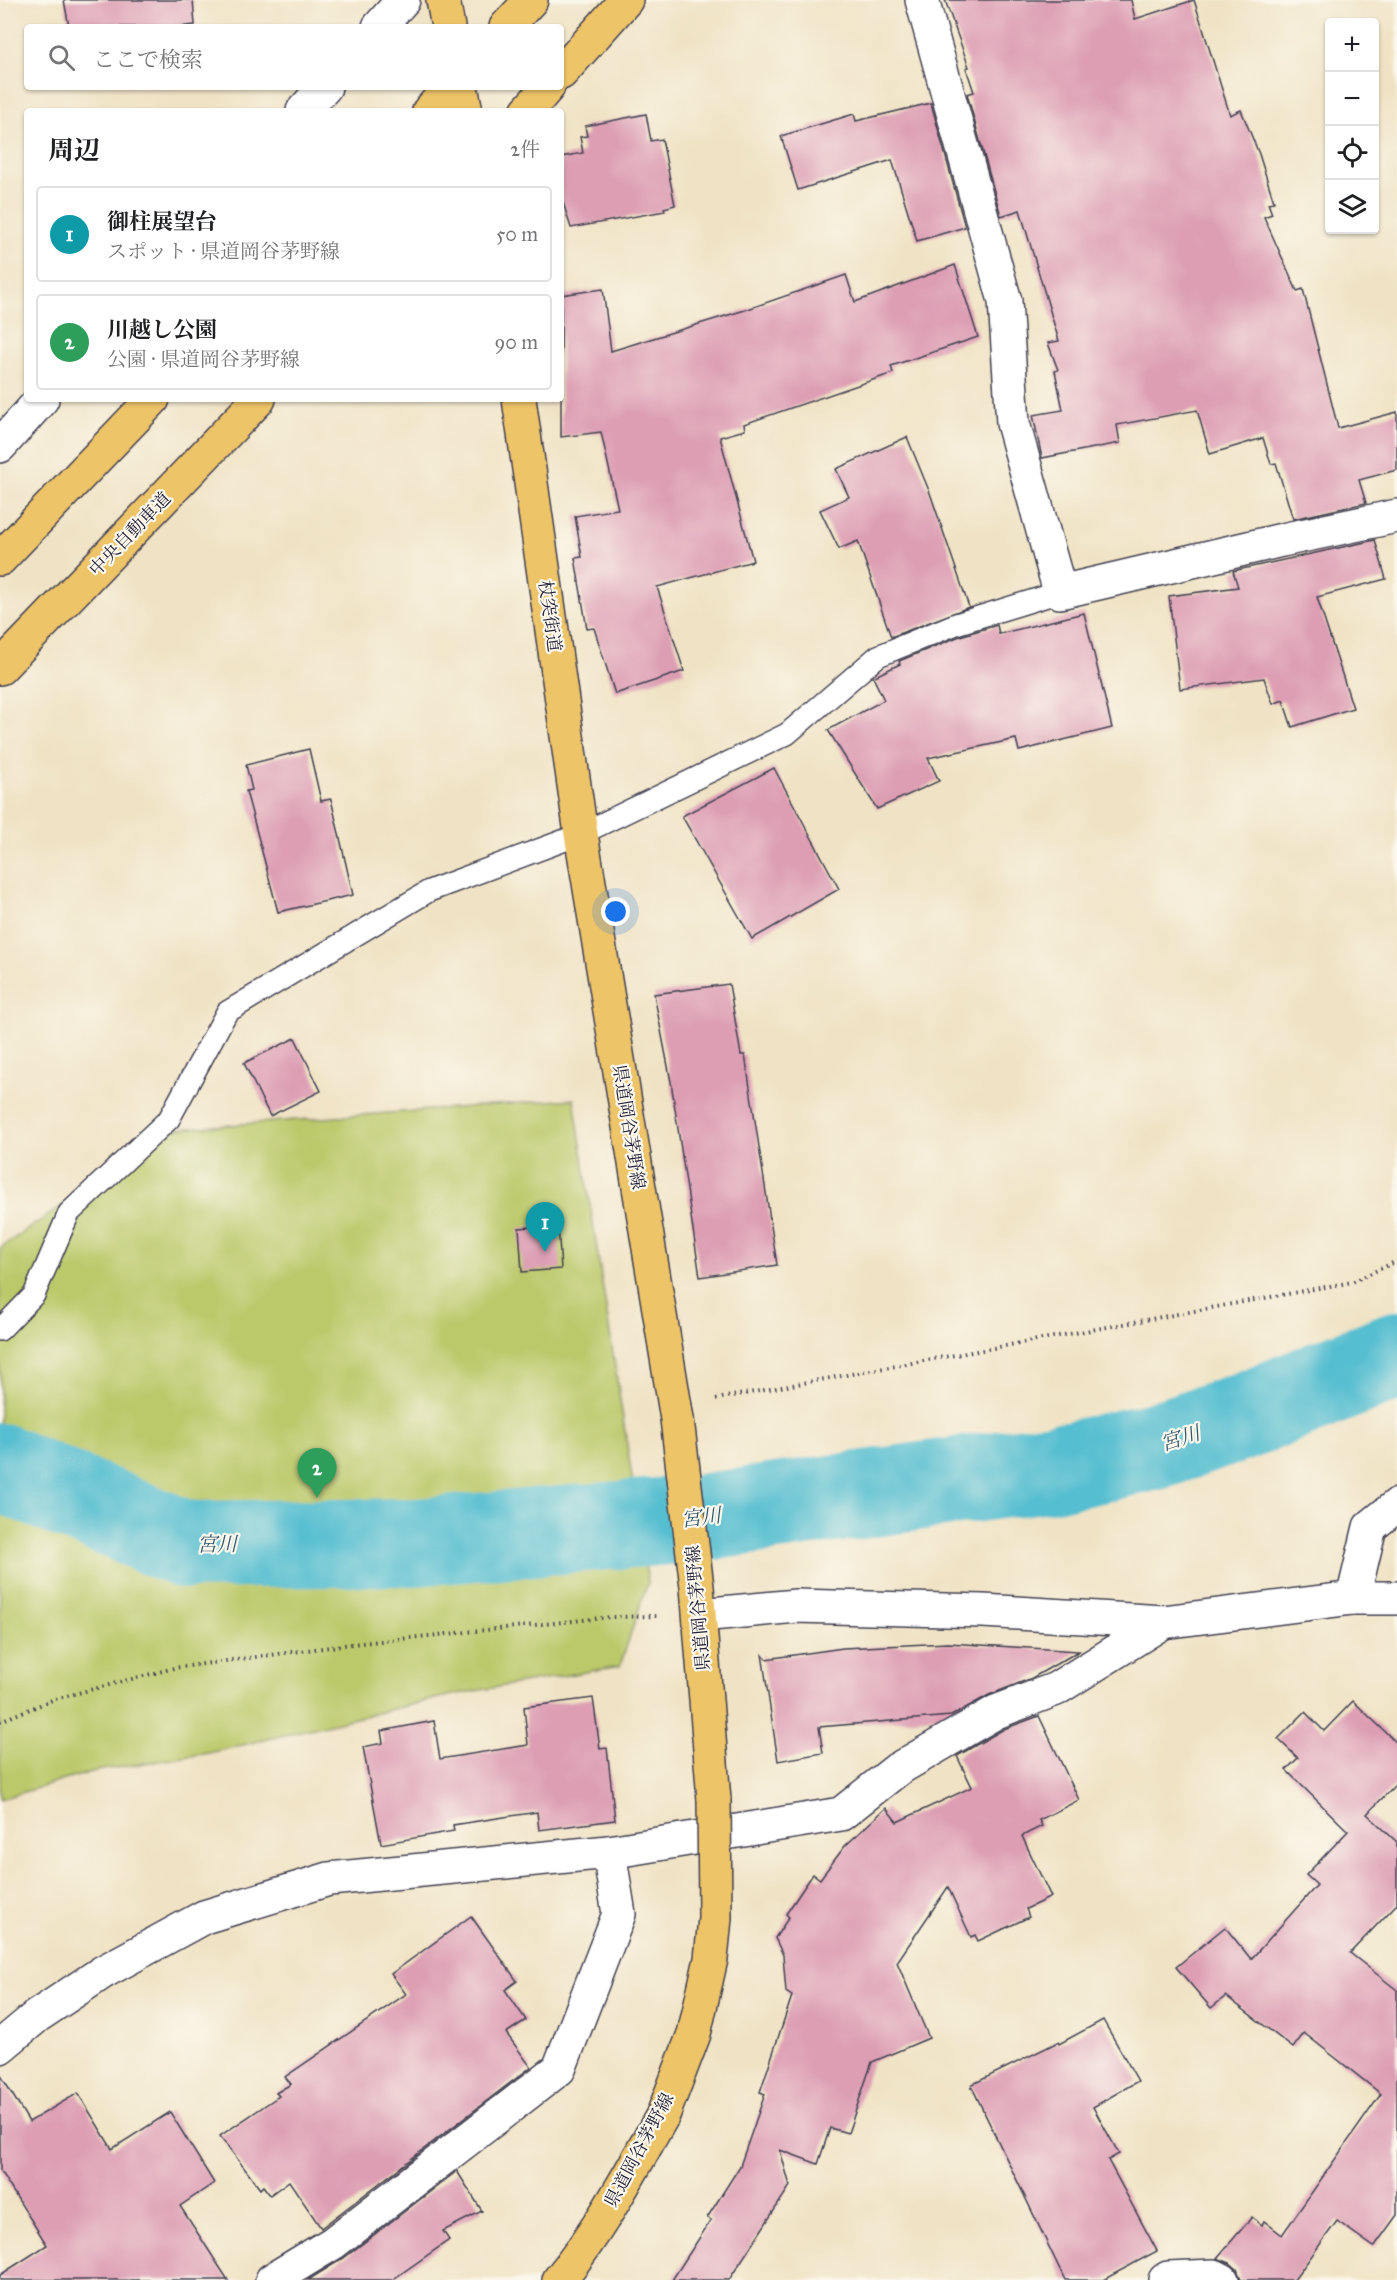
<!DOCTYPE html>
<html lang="ja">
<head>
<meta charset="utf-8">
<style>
  body { margin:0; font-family:"IM FELL Great Primer","Noto Serif JP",serif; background:#f6f6f6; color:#202124 }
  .controls { position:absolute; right:18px; top:18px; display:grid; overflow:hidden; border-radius:6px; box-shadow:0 2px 4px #0004 }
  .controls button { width:54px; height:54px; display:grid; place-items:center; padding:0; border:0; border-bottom:2px solid #e0e0e0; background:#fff; color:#202124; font:30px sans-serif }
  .you { position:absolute; left:616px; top:912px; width:21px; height:21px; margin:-15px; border:4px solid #fff; border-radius:50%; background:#1a73e8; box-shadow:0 0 0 9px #1a73e833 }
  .badge { display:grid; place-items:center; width:39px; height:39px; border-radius:50%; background:#111827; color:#fff; font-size:20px; font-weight:700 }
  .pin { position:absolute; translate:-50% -50px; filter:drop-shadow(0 2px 3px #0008) }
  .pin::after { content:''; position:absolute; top:32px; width:21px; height:18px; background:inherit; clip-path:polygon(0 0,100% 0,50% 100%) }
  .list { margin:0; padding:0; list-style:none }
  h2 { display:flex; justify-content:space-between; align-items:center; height:78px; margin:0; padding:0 24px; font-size:26px }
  h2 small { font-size:20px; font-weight:400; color:#757577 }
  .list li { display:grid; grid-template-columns:39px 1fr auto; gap:18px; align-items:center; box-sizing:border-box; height:96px; margin:0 12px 12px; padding:0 12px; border:2px solid #e0e0e0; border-radius:6px }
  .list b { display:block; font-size:22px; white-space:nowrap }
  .list p { margin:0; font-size:20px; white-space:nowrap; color:#757577 }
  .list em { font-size:20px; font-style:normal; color:#757577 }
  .icon { flex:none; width:33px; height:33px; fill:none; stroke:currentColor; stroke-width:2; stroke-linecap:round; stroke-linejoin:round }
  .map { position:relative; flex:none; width:1397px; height:2280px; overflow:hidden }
  .search { position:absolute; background:#fff; box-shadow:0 2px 4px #0004; left:24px; top:24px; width:540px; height:66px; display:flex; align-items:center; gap:15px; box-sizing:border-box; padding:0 21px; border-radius:6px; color:#757577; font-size:22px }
  .panel { position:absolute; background:#fff; box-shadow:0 2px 4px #0004; left:24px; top:108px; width:540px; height:294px; border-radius:6px }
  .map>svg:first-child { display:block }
</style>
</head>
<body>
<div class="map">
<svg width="1397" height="2280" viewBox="0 0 1397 2280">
  <rect width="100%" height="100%" fill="#fbf7ec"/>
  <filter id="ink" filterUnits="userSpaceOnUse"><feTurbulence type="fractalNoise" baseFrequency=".0167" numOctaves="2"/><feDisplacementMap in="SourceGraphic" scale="12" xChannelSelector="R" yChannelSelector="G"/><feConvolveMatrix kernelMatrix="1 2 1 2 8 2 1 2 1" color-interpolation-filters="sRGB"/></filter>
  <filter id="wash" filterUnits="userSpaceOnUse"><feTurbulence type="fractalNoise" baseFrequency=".008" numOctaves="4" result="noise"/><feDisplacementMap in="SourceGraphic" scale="24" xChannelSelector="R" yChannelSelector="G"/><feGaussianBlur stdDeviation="1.35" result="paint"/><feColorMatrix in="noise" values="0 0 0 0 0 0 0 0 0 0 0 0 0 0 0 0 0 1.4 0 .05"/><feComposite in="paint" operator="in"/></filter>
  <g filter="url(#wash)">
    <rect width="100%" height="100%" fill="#f0e3c5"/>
    <polygon fill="#bcc96b" stroke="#6f7653" stroke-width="1.5" points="574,1099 648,1582 620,1666 452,1695 209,1753 95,1771 0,1799 0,1248 176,1129"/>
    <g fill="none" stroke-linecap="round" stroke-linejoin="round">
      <polyline stroke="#54bed0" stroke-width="88" points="0,1467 186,1545 416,1542 693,1519 1075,1464 1156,1446 1244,1416 1397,1355"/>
    </g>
    <g id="blocks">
      <g fill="#dd9eb4">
        <polygon points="64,0 193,0 195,25 178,27 69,27"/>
        <polygon points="945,0 1131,0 1135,19 1194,0 1230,115 1241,110 1259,154 1274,202 1268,203 1272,214 1264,217 1297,291 1303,289 1338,428 1397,412 1397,470 1359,480 1366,503 1293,519 1276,463 1271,464 1263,438 1210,454 1197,410 1117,425 1120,443 1042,458 1033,415 1063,410 1055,371 1058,370 1048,343 1059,341 1020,210 1001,216 967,94 974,92 966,68 969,67"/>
        <polygon points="931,103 965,227 917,241 892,160 798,190 781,136 854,114 856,121"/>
        <polygon points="646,114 651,141 662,139 675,205 664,208 665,211 571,228 561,196 561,157 583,153 580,137 587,136 585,126"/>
        <polygon points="955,265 978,337 891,366 893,373 744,424 745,430 720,437 753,561 657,587 684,671 615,694 594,628 587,629 575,558 582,557 575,516 618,509 601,432 561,437 561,295 603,289 611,351 745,310 846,275 855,302"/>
        <polygon points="907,437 930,493 969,607 891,637 858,541 839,549 820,510 849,497 836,469"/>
        <polygon points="1375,540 1386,579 1317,597 1353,708 1292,727 1283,700 1273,704 1264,678 1180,689 1169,596 1238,587 1233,571"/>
        <polygon points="1084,613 1112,728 1019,751 1016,739 928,758 939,781 877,809 828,730 884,700 873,677 900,664 899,661 960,636 997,625 999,634"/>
        <polygon points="309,749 321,801 331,799 353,895 278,912 246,791 252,790 246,765"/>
        <polygon points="774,768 839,889 752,939 682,816"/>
        <polygon points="729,984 741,1055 745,1055 777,1265 700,1277 671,1082 654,994"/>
        <polygon points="295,1038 321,1091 270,1116 244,1063"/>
        <polygon points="558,1225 561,1269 522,1272 519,1228"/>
        <polygon points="948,1643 1079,1651 1032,1678 989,1695 951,1716 819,1727 823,1753 778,1761 762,1654 766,1659 843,1648"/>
        <polygon points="593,1698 600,1749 607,1748 615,1820 539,1830 537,1812 453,1825 454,1831 381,1844 363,1747 383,1743 381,1731 434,1721 440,1759 528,1745 524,1707"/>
        <polygon points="1353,1701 1397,1743 1397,1783 1367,1814 1397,1842 1397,1904 1350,1953 1397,1990 1397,2215 1374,2247 1337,2221 1294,2280 1241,2280 1237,2269 1230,2263 1217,2258 1252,2217 1262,2225 1264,2221 1282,2235 1381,2094 1304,2033 1293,2048 1226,1996 1211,2008 1176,1967 1225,1927 1251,1959 1317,1885 1306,1875 1348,1831 1286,1770 1298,1758 1278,1739 1305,1712 1324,1731"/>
        <polygon points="1039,1716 1079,1800 1039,1820 1042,1826 1022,1836 1051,1897 1026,1909 1029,1917 978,1941 975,1935 971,1937 948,1887 897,1962 929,2038 872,2062 848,2133 830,2128 818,2164 780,2150 790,2186 729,2280 672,2280 711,2220 707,2218 740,2166 765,2094 760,2092 792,1996 786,1992 783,1955 775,1938 789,1917 786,1914 813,1874 820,1879 845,1846 886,1808 897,1822 972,1787 957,1756 1004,1729"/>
        <polygon points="471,1916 517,1981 505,1990 526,2020 506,2033 531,2067 321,2228 289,2181 270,2195 263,2186 260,2189 220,2136 279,2096 276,2093 291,2084 285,2077 406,1994 391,1974"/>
        <polygon points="1103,2020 1138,2081 1093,2107 1119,2154 1108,2160 1157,2251 1103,2280 1065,2280 971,2085 1058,2042 1059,2044"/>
        <polygon points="0,2074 29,2122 78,2093 112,2149 170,2112 214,2183 180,2206 228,2280 0,2280 0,2275 47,2245 0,2171"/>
        <polygon points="457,2171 482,2211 443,2231 449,2240 392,2280 308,2280 344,2258"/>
      </g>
    </g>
  </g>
  <g filter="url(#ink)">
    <use href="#blocks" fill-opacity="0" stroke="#413f50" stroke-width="1.5"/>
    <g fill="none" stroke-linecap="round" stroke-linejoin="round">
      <defs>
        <polyline id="service" points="0,1330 34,1295 69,1213 169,1119 227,1012 429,891 581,834 787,734 878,656 956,624 1060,592"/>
        <g id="minor">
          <polyline points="922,0 1005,301 1013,423 1060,592 1282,540 1397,516"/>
          <polyline points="379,27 403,0"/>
          <polyline points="303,111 325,87"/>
          <polyline points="0,446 42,399"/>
          <polyline points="1353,1598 1397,1598"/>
          <polyline points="700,1615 796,1606 983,1611 1163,1622 1353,1598 1370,1527 1397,1505"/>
          <polyline points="0,2047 37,2016 103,1972 204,1917 329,1879 609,1852 841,1814 898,1769 996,1712 1056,1689 1163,1622"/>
          <polyline points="272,2280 333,2243 559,2069 619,1914 609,1852"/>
          <polyline points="1165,2280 1168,2278 1214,2276 1222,2280"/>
        </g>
        <g id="primary">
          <polyline points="443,0 448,27"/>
          <polyline points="461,87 466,111"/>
          <polyline points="519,399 581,834 677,1419 697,1587 714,1800"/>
          <path d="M559,2280c41,-50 72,-109 104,-165"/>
        </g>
        <g id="motorway">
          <polyline points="506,27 531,0"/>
          <polyline points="561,73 626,0"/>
          <polyline points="429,111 451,87"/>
          <polyline points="527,111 548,87"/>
          <polyline points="0,559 153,399"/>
          <polyline points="0,668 259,399"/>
        </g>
      </defs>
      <use href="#service" stroke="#413f50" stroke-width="24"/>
      <use href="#minor" stroke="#413f50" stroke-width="36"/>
      <use href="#primary" stroke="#413f50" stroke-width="36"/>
      <use href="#motorway" stroke="#413f50" stroke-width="36"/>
      <g stroke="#413f50" stroke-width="4" stroke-dasharray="1.5 4.5" stroke-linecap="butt">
        <polyline points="716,1399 1352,1282 1397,1261"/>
        <polyline points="0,1721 55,1699 174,1668 352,1644 611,1617 657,1616"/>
      </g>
      <use href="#service" stroke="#fff" stroke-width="21"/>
      <use href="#minor" stroke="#fff" stroke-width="33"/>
      <use href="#primary" stroke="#eec469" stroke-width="33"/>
      <use href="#motorway" stroke="#eec469" stroke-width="33"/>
      <defs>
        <polyline id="primary-bridge" points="663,2115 694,2034 711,1959 715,1918 714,1800"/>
      </defs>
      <use href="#primary-bridge" stroke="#413f50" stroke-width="36" stroke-linecap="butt"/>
      <use href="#primary-bridge" stroke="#eec469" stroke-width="33"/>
    </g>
  </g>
  <g text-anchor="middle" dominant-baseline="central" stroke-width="4.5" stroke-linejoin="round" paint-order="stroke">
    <g font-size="18" fill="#22223b" stroke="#fbf7ec">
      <text transform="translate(130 534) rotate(-46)">中央自動車道</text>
      <text transform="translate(550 616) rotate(82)">杖突街道</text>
      <text transform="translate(629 1127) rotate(81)">県道岡谷茅野線</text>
      <text transform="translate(698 1608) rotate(-95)">県道岡谷茅野線</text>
      <text transform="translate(639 2150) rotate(-62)">県道岡谷茅野線</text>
    </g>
    <g font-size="20" font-style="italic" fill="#34596f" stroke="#fbf7ec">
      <text transform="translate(1180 1438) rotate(-18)">宮川</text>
      <text transform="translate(701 1517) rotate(-7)">宮川</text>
      <text transform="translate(217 1544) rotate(-1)">宮川</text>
    </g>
  </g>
</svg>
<div class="controls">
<button>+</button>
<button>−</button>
<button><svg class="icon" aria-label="locate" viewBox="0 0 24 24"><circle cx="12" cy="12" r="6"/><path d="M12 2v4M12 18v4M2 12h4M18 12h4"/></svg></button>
<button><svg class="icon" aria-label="layers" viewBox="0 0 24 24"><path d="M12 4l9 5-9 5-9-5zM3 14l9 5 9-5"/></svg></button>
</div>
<div class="you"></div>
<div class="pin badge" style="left:545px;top:1252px;background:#0f9aa8">1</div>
<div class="pin badge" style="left:317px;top:1498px;background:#2e9e5b">2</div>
<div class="search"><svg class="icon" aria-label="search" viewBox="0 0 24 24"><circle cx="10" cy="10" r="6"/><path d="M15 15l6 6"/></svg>ここで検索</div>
<section class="panel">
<h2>周辺<small>2件</small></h2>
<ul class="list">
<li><span class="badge" style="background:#0f9aa8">1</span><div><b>御柱展望台</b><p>スポット · 県道岡谷茅野線</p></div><em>50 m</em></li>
<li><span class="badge" style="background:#2e9e5b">2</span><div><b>川越し公園</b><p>公園 · 県道岡谷茅野線</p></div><em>90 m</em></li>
</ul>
</section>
</div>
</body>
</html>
